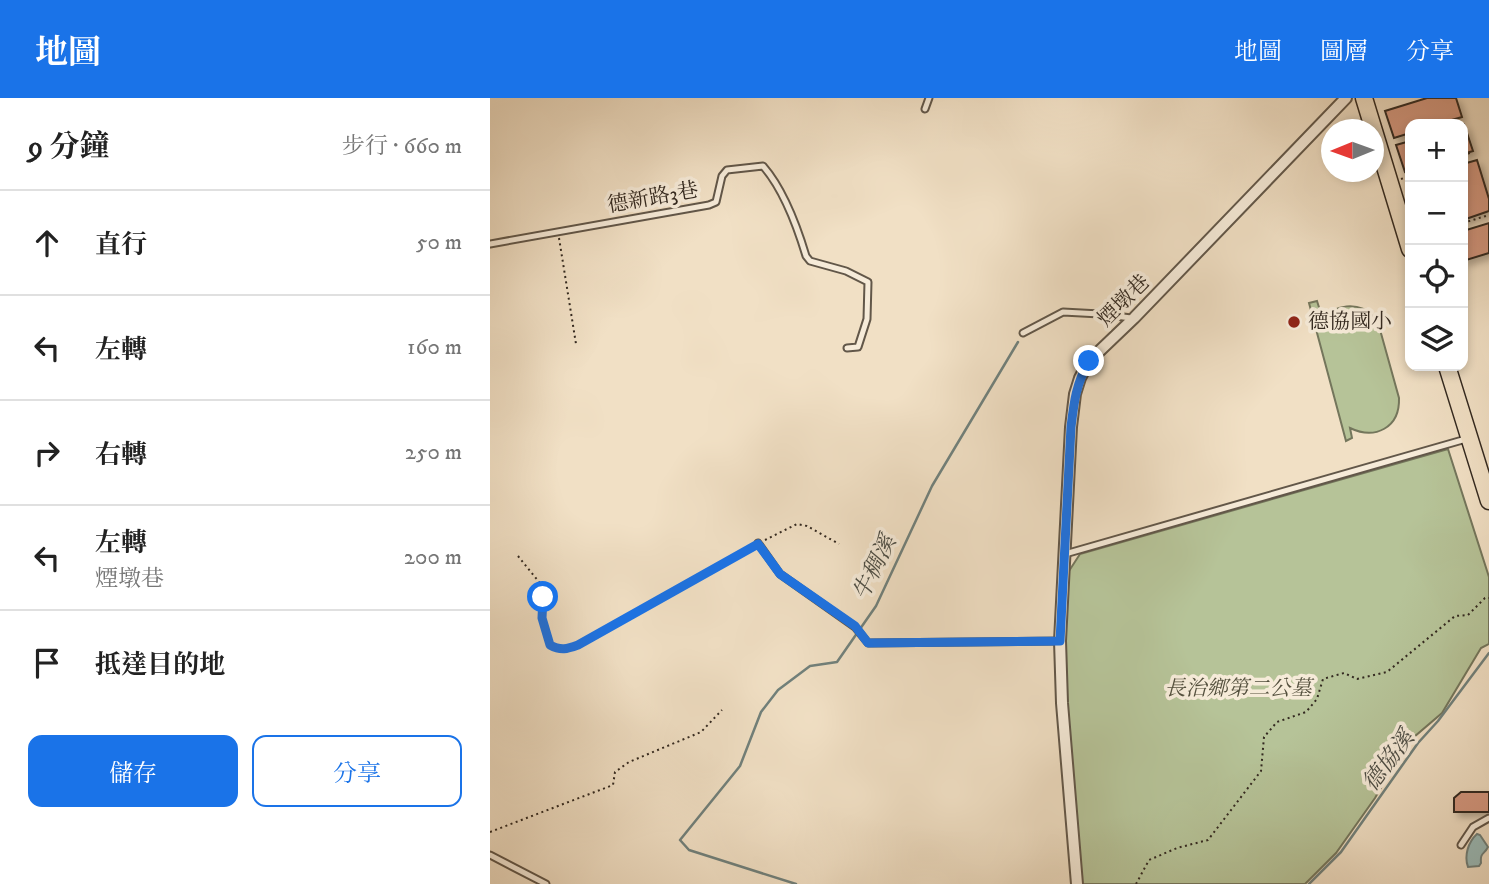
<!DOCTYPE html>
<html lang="zh-TW">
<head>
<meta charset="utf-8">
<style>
  body { margin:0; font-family:"IM FELL DW Pica","Noto Serif TC",serif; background:#f6f6f6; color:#222 }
  .controls { position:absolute; right:21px; top:21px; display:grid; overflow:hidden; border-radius:14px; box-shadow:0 4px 10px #0003 }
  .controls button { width:63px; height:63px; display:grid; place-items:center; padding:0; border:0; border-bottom:2px solid #e0e0e0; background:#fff; color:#222; font:35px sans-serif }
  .compass { position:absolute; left:831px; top:21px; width:63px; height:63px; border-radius:50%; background:#fff; box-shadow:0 4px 10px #0003; rotate:269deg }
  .stop { position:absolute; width:21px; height:21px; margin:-16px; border:5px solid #1a73e8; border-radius:50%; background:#fff }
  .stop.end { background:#1a73e8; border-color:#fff; box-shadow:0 2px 7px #0008 }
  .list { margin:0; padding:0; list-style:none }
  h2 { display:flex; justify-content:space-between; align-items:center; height:91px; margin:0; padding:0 28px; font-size:30px }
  h2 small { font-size:23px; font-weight:400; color:#767676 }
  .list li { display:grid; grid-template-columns:46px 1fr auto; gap:21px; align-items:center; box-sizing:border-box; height:105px; padding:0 28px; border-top:2px solid #e0e0e0 }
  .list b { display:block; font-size:26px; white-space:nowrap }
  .list p { margin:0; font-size:23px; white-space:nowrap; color:#767676 }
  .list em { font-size:23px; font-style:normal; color:#767676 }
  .actions { display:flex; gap:14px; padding:21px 28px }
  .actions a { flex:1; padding:16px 0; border:2px solid #1a73e8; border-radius:14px; text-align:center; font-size:24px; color:#1a73e8 }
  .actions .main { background:#1a73e8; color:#fff }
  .icon { flex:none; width:38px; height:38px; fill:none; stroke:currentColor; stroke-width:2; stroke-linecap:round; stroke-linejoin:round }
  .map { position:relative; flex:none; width:999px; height:786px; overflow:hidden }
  header { display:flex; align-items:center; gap:42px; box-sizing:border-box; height:98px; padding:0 35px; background:#1a73e8; color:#fff }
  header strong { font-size:33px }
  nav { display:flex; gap:38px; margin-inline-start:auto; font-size:24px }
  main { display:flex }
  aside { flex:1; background:#fff }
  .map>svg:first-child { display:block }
</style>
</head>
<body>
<header>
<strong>地圖</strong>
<nav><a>地圖</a><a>圖層</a><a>分享</a></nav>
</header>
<main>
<aside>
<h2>9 分鐘<small>步行 · 660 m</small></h2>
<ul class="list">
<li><svg class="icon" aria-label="ahead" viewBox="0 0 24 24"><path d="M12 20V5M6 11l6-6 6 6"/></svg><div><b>直行</b></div><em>50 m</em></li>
<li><svg class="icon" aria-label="left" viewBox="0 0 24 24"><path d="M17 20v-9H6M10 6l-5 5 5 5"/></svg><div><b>左轉</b></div><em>160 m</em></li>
<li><svg class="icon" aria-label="right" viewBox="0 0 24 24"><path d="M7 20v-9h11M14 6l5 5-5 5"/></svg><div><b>右轉</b></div><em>250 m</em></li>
<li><svg class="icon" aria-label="left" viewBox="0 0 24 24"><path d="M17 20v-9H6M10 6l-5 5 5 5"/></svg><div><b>左轉</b><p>煙墩巷</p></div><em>200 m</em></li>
<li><svg class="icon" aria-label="arrive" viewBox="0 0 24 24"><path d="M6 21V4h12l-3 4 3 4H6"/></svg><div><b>抵達目的地</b></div></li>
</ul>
<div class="actions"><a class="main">儲存</a><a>分享</a></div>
</aside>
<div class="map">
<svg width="999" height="786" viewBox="0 0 999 786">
  <defs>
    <filter id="shadow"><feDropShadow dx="4.5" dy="4.5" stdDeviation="3.5" flood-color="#0004"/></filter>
  </defs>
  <rect width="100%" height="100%" fill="#f1e0c5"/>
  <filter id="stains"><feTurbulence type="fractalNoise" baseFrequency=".00286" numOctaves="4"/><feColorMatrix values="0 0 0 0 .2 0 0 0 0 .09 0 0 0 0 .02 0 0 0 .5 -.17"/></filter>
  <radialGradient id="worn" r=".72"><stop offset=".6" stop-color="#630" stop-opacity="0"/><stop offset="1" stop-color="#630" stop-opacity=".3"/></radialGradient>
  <g fill="#b6c398" stroke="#74765c" stroke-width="2">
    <path d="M827,203l6,19c10,-16 36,-19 50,-4 2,3 4,6 6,10l20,72c1,30 -24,42 -49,30l2,10 -6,3 -37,-138z"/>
    <polygon points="958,351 999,479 999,546 991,550 952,615 917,645 885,700 846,755 815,786 589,786 574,600 577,476 590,456"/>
  </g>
  <path fill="#9bbcba" stroke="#71817c" stroke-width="2" d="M987,736l3,1 8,12c-4,8 -8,5 -7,16l-2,3 -11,1c-4,-11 0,-25 9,-33z"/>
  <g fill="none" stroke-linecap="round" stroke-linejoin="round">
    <g stroke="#71817c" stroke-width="2.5">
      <polyline points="306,786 199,752 190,742 250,668 271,614 288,592 320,568 347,564 386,508 442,388 528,244"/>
      <polyline points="819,786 851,754 928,645 948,623 999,555"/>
    </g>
  </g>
  <g fill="#d49880" stroke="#332920" stroke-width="2" filter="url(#shadow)">
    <polygon points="937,0 966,0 972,19 948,26 920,26 920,35 904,40 895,13"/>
    <polygon points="973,26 974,26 983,53 973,56"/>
    <polygon points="920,43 920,73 915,74 906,47"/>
    <polygon points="987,62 999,101 999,113 973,122 973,66"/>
    <polygon points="999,125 999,155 973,163 973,133"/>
    <polygon points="971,694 999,694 999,714 964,714 964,700"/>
  </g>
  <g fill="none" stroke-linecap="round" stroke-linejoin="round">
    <defs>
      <g id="service">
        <polyline points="435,11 439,0"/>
        <path d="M0,146l219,-39 7,-3 6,-26 5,-6 36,-4c20,23 34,60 43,90l4,5 36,10 22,11 -1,37 -9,28 -11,1"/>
        <polyline points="533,235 573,214 610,216 641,220"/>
        <polyline points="268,445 290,476 365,529 378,545 570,543"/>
        <polyline points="575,456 976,341"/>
        <polyline points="971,747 983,729 999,720"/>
        <polyline points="0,757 56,786"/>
      </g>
      <polyline id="minor" points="587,786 572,605 570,543 581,329 585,296 590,280 599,263 644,220 856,0"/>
      <g id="primary">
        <polyline points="874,0 920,151"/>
        <polyline points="957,268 999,403"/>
      </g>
    </defs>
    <use href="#service" stroke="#625749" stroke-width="9"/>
    <use href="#minor" stroke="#625749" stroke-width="14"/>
    <use href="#primary" stroke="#332920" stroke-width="19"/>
    <g stroke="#332920" stroke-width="2" stroke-dasharray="2 3.5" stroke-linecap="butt">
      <polyline points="973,58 982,54"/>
      <polyline points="911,81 920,78"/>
      <polyline points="973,125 999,117"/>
      <polyline points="69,140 86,246"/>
      <polyline points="275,442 307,426 317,428 349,446"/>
      <path d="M28,458l25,31 -1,31 8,27c11,6 17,3 28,0l173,-97"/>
      <polyline points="0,734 123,687 125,674 139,664 211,634 232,612"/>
      <polyline points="646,786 659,762 687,750 718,742 771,673 774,639 787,624 816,614 827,601 833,581 854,575 867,581 897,574 965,518 978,517 995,500 999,500"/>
    </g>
    <use href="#service" stroke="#f6ebd9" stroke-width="5"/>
    <use href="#minor" stroke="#f6ebd9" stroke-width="10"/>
    <use href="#primary" stroke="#f1e0c5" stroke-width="16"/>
  </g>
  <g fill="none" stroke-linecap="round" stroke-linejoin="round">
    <path stroke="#1a73e8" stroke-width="9" d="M53,499l-1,21 8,27c11,6 17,4 28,0l180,-101 22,30 75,52 13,17 192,-2 11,-214c3,-25 5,-43 18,-66"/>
  </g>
  <circle fill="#8f2418" stroke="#f6ebd9" stroke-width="2.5" cx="804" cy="224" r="7"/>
  <g text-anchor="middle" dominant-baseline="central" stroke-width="7" stroke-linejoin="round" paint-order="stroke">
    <g font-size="21" fill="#332920" stroke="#f6ebd9">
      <text transform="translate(163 100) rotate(-10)">德新路3巷</text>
      <text transform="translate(634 203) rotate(-45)">煙墩巷</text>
    </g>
    <g font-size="21" fill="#332920" stroke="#f6ebd9" text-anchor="start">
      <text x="818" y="224">德協國小</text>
    </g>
    <g font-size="21" font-style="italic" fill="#54503e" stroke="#f6ebd9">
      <text x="748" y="591">長治鄉第二公墓</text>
    </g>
    <g font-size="23" font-style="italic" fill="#4d4e46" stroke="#f6ebd9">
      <text transform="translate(385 470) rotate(-64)">牛稠溪</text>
      <text transform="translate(899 663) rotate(-53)">德協溪</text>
    </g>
  </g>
  <rect width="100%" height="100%" filter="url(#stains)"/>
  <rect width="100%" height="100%" fill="url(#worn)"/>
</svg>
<div class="controls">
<button>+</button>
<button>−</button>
<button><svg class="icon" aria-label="locate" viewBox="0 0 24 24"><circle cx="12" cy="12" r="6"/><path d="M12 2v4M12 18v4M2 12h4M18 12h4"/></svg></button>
<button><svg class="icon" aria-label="layers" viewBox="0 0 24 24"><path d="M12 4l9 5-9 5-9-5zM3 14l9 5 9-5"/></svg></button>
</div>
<svg class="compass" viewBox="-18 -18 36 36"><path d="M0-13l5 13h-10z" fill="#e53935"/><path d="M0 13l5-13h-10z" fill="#767676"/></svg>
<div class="stop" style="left:53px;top:499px"></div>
<div class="stop end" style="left:599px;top:263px"></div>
</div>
</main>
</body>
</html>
